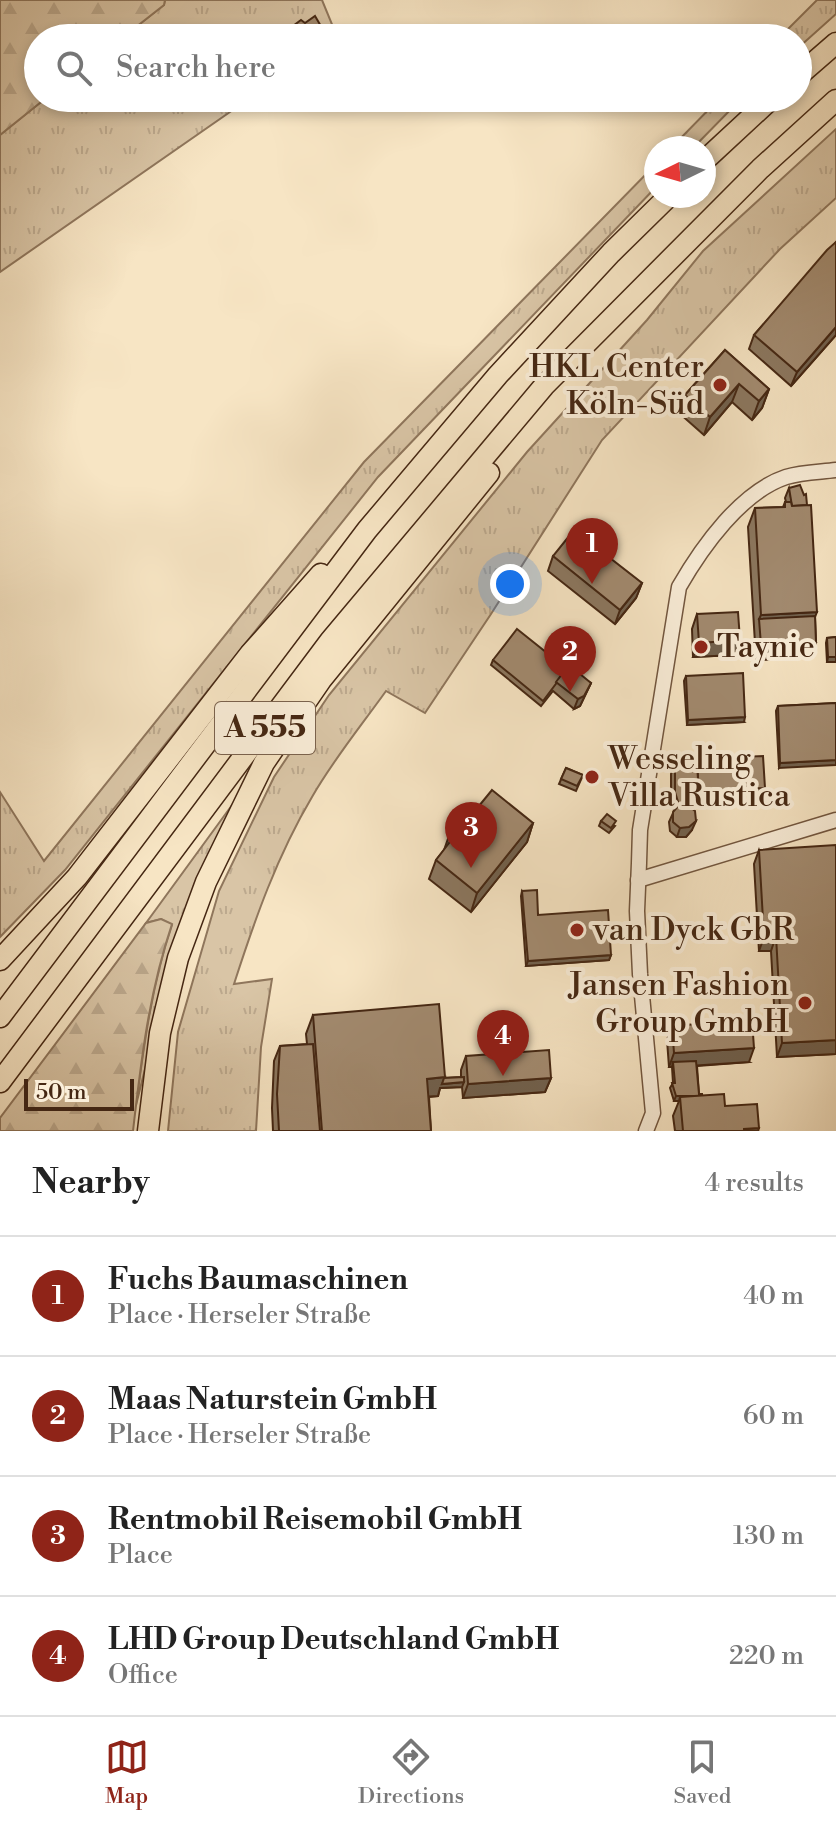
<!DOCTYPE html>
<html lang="en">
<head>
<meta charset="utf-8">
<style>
  body { margin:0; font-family:"Libre Bodoni",serif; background:#f2f2f2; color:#222 }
  .compass { position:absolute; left:644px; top:136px; width:72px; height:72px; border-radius:50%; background:#fff; box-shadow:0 4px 12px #0003; rotate:265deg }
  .scale { position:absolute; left:24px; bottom:20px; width:110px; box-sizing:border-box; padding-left:8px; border:4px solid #452713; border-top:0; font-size:22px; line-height:28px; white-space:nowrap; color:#452713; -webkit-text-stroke:6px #faeed9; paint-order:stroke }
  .you { position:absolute; left:510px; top:584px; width:28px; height:28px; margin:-20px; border:6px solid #fff; border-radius:50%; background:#1a73e8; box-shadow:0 0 0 12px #1a73e833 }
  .badge { display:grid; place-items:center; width:52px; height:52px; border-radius:50%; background:#8f2418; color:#fff; font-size:26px; font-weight:700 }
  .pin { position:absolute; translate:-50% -66px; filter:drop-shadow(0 2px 4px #0008) }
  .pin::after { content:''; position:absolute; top:42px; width:28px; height:24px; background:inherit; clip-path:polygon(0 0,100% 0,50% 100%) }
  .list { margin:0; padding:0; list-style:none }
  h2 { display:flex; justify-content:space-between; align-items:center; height:104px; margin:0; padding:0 32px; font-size:34px }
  h2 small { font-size:26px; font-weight:400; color:#767676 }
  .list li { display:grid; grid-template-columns:52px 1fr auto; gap:24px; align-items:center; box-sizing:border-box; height:120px; padding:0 32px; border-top:2px solid #e0e0e0 }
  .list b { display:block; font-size:30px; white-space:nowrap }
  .list p { margin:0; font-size:26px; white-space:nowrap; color:#767676 }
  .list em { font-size:26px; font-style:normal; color:#767676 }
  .icon { flex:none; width:44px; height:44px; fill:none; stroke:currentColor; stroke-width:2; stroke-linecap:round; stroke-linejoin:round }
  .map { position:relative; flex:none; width:836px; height:1131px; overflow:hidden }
  .search { position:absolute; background:#fff; box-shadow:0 4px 12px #0003; left:24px; right:24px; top:24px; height:88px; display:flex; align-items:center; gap:20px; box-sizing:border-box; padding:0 28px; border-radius:44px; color:#767676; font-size:30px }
  .sheet { height:584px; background:#fff }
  nav { display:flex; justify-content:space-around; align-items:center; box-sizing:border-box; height:112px; border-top:2px solid #e0e0e0; background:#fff; font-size:22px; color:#767676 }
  nav a { display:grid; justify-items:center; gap:4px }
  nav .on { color:#8f2418 }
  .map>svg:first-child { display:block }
</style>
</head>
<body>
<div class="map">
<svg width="836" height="1131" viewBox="0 0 836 1131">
  <defs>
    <pattern id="grass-tufts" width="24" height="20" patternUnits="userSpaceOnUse" patternTransform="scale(2)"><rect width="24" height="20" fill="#d9c5a6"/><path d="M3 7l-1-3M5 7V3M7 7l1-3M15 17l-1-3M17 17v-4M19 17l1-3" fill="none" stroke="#bca98e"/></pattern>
    <pattern id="forest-firs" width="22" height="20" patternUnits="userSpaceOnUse" patternTransform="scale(2)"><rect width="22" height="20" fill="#d9c5a6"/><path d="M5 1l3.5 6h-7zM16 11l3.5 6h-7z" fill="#bca98e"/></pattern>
  </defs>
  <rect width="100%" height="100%" fill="#f7e5c4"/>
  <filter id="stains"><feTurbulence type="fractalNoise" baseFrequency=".0025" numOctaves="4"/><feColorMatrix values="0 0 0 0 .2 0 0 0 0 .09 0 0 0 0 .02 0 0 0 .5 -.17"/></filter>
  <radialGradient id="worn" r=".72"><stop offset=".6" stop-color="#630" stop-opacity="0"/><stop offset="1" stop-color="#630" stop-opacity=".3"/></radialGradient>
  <g fill="url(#grass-tufts)" stroke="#8f765c" stroke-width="2">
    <polygon points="165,0 322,0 336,34 330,38 122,38 164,5"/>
    <polygon points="817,0 836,0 836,14 798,48 798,38 779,38"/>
    <polygon points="46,98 250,98 0,272 0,135"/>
    <polygon points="720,98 742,98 693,148 671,148"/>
    <path d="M836,129v69l-56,51 -178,191 -111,174 -66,99 -39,-22c-25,35 -53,69 -74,106 -35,59 -57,122 -78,187l38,-5 -11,68 -5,84h-88l10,-99 41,-141 55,-114 55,-82 198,-243 120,-132 56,-69z"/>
    <polygon points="656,164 656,187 378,477 65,870 0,937 0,792 44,861 364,462"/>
    <path d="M243,790l-68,160 -39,155c8,-61 16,-121 36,-180l-11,-6 -15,4z"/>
  </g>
  <g fill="url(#forest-firs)" stroke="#8f765c" stroke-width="2">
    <polygon points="0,0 165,0 164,5 122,38 38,38 38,98 46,98 0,135"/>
    <path d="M161,919l11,5c-23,68 -31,137 -39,207h-133v-13l146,-195z"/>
  </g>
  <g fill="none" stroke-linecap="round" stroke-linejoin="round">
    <defs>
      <g id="minor">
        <polyline points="638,880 836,820"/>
        <path d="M646,1131l7,-18 -13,-139 -3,-63 2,-48 1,-33 39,-243c23,-40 62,-95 107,-110 16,-5 34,-5 50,-7"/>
      </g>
      <g id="highway">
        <polyline points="798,76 836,43"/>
        <polyline points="704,161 772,98"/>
        <polyline points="0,960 77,877 250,654 321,574"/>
        <polyline points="0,1017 367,530 498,375 611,253 669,196"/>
        <polyline points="0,1082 330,641 544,386 760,169 836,100"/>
        <polyline points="148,1131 160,1033 178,958 206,882 264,763 321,680 489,473"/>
      </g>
    </defs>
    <use href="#minor" stroke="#72563f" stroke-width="17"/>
    <use href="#highway" stroke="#452713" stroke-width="23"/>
    <use href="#minor" stroke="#faeed9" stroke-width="14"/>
    <use href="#highway" stroke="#f7e5c4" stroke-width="20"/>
  </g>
  <g fill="#8b775f" stroke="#452713" stroke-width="2">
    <polygon points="305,23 322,28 320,32 314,37 315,38 290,38 288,34 289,29"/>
    <polygon points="836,242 836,335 791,386 749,349 754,335"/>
    <polygon points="725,350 769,389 762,408 752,420 732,402 704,435 679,413 685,395"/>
    <polygon points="789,488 815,616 816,643 811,657 756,660 748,527 755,508 783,507 785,502 786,502 785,498"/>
    <polygon points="553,556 642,583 636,598 615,624 548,571"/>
    <polygon points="697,614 735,655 693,657 692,629"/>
    <polygon points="836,637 836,662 827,662 826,643 827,638"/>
    <polygon points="493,660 567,669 591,683 580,706 574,709 553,691 541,706 491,665"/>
    <polygon points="686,676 744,722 687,725 684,681"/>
    <polygon points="836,703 779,768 776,711 778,706"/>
    <polygon points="695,759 765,788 763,793 699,796 696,806 690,806 692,830 686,837 677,837 670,831 669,822 674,811 671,801 671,774 675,764 694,763"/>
    <polygon points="566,768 583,775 576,791 559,784"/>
    <polygon points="601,821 615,826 609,833 599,826"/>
    <polygon points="533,823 527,842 471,912 429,879 436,860 444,850 449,836 461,828"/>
    <polygon points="759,850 836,1054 777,1057 771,951 759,951 754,864"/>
    <polygon points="522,891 538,915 611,955 609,960 526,966 521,896"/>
    <polygon points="313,1015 444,1078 461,1077 461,1070 466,1056 551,1078 545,1092 463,1098 462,1087 440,1088 438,1096 429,1097 431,1131 273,1131 272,1108 274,1061 280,1046 307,1044 306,1034"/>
    <polygon points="672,1026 749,1062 697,1066 699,1094 725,1106 758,1131 675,1131 673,1116 679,1101 674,1101 670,1088 673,1083 672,1067 669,1067 667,1040"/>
  </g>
  <g fill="#71614e" stroke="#452713" stroke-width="2">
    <polygon points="322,28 320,32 312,38 312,34"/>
    <polygon points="836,327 836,335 791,386 797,372"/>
    <polygon points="739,384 732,402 704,435 710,417"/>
    <polygon points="769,389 762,408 752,420 759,401"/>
    <polygon points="642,583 636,598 615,624 620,610"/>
    <polygon points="817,612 810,630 759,619 761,615"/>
    <polygon points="740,640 735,655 693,657 699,643"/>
    <polygon points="816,643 811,657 756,660 761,645"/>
    <polygon points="828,657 836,657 836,662 827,662"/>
    <polygon points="591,683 580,706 574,709 578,699"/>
    <polygon points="745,717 744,722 687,725 688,720"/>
    <polygon points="836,760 836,765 779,768 780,763"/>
    <polygon points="765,788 763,793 695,796 697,791"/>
    <polygon points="699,796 696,806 684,807 688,797"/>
    <polygon points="696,821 692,830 686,837 677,837 680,828"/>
    <polygon points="533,823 527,842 471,912 477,893"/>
    <polygon points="776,936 771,951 759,951 764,937"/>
    <polygon points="611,955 609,960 526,966 528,961"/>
    <polygon points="836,1040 836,1054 777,1057 782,1043"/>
    <polygon points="754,1048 749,1062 674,1067 673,1062 672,1067 669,1067 674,1053"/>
    <polygon points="445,1077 442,1084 464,1082 462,1087 440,1088 438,1096 420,1097 427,1079"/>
    <polygon points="551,1078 545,1092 463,1098 468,1084"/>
    <polygon points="676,1096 684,1096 683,1101 680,1097 679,1101 674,1101"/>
    <polygon points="759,1128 758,1131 743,1131 744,1129"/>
  </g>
  <g fill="#a28a6f" stroke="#452713" stroke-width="2">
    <polygon points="315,16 322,28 312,34 315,38 293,38 295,37 289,29 301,20 305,23"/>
    <polygon points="836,242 836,327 797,372 754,335 827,250"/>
    <polygon points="725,350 769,389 759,401 739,384 710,417 685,395"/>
    <polygon points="800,485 804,495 806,494 807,505 792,506 789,488"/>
    <polygon points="785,502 791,502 792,506 811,505 817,612 761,615 755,508 785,507"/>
    <polygon points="574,530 642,583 620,610 553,556"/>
    <polygon points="738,612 740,640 699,643 697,614"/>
    <polygon points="815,616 816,643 761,645 759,619"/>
    <polygon points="517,629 567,669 543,701 493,660"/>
    <polygon points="836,637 836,657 828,657 827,638"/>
    <polygon points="569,665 591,683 584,696 578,699 556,682"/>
    <polygon points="743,673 745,717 688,720 686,676"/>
    <polygon points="836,703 836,760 780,763 778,706"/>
    <polygon points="763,756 765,788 699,791 697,763 695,763 695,759"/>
    <polygon points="697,763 699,796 688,797 688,805 695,811 696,821 689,827 680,828 673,822 673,812 679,805 675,792 675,764"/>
    <polygon points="566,768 583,775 577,786 561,779"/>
    <polygon points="492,790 533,823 477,893 436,860 452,839 449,836 458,825 461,828"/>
    <polygon points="607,814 616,821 611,828 601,821"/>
    <polygon points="836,845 836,1040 782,1043 776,936 764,937 759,850"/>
    <polygon points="537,890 538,915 608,910 611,955 528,961 522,891"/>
    <polygon points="439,1004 445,1077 427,1079 431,1131 322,1131 313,1015"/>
    <polygon points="752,1020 754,1048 674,1053 672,1026"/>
    <polygon points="313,1044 320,1131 279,1131 277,1094 280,1046"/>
    <polygon points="549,1050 551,1078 468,1084 466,1056"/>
    <polygon points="696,1061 699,1094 702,1094 702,1096 676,1096 672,1083 675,1083 673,1062"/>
    <polygon points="464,1077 464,1082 442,1084 444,1078"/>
    <polygon points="724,1094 725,1106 757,1104 759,1128 744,1129 744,1131 683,1131 680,1097"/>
  </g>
  <g fill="#8f2418" stroke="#faeed9" stroke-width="3">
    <circle cx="720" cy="385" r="8"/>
    <circle cx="701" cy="647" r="8"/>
    <circle cx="592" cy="777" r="8"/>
    <circle cx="577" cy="930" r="8"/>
    <circle cx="805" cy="1003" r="8"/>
  </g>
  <g text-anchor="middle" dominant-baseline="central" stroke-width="8" stroke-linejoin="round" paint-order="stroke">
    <rect fill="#faeed9" stroke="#7b634e" stroke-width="2" x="215" y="702" width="100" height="52" rx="6"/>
    <g font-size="30" font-weight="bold" fill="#452713">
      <text x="265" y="728">A 555</text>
    </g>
    <g font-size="32" fill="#452713" stroke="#faeed9" text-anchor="start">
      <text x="704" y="367" text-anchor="end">HKL Center<tspan x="704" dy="37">Köln-Süd</tspan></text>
      <text x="717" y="647">Taynie</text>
      <text x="608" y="759">Wesseling<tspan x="608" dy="37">Villa Rustica</tspan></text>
      <text x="593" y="930">van Dyck GbR</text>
      <text x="789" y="985" text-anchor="end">Jansen Fashion<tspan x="789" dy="37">Group GmbH</tspan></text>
    </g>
  </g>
  <rect width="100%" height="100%" filter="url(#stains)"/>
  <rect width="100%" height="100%" fill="url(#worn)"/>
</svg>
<svg class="compass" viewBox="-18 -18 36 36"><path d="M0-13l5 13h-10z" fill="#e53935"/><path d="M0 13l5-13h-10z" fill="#767676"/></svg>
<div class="scale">50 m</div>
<div class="you"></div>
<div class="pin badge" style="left:592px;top:584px">1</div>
<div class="pin badge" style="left:570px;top:692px">2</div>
<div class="pin badge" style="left:471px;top:868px">3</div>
<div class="pin badge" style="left:503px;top:1076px">4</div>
<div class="search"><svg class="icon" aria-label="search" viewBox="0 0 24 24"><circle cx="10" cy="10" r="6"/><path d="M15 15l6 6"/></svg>Search here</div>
</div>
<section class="sheet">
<h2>Nearby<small>4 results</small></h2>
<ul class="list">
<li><span class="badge">1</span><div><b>Fuchs Baumaschinen</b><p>Place · Herseler Straße</p></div><em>40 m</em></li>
<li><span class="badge">2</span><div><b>Maas Naturstein GmbH</b><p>Place · Herseler Straße</p></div><em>60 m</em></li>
<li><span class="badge">3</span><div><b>Rentmobil Reisemobil GmbH</b><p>Place</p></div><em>130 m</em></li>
<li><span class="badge">4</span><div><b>LHD Group Deutschland GmbH</b><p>Office</p></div><em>220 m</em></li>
</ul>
</section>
<nav>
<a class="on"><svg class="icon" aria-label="map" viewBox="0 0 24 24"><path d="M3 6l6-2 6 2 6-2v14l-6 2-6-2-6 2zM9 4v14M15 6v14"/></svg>Map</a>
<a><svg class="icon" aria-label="directions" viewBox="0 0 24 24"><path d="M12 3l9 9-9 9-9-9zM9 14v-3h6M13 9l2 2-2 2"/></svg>Directions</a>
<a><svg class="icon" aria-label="saved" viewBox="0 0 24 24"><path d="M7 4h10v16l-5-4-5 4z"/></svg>Saved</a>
</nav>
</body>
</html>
